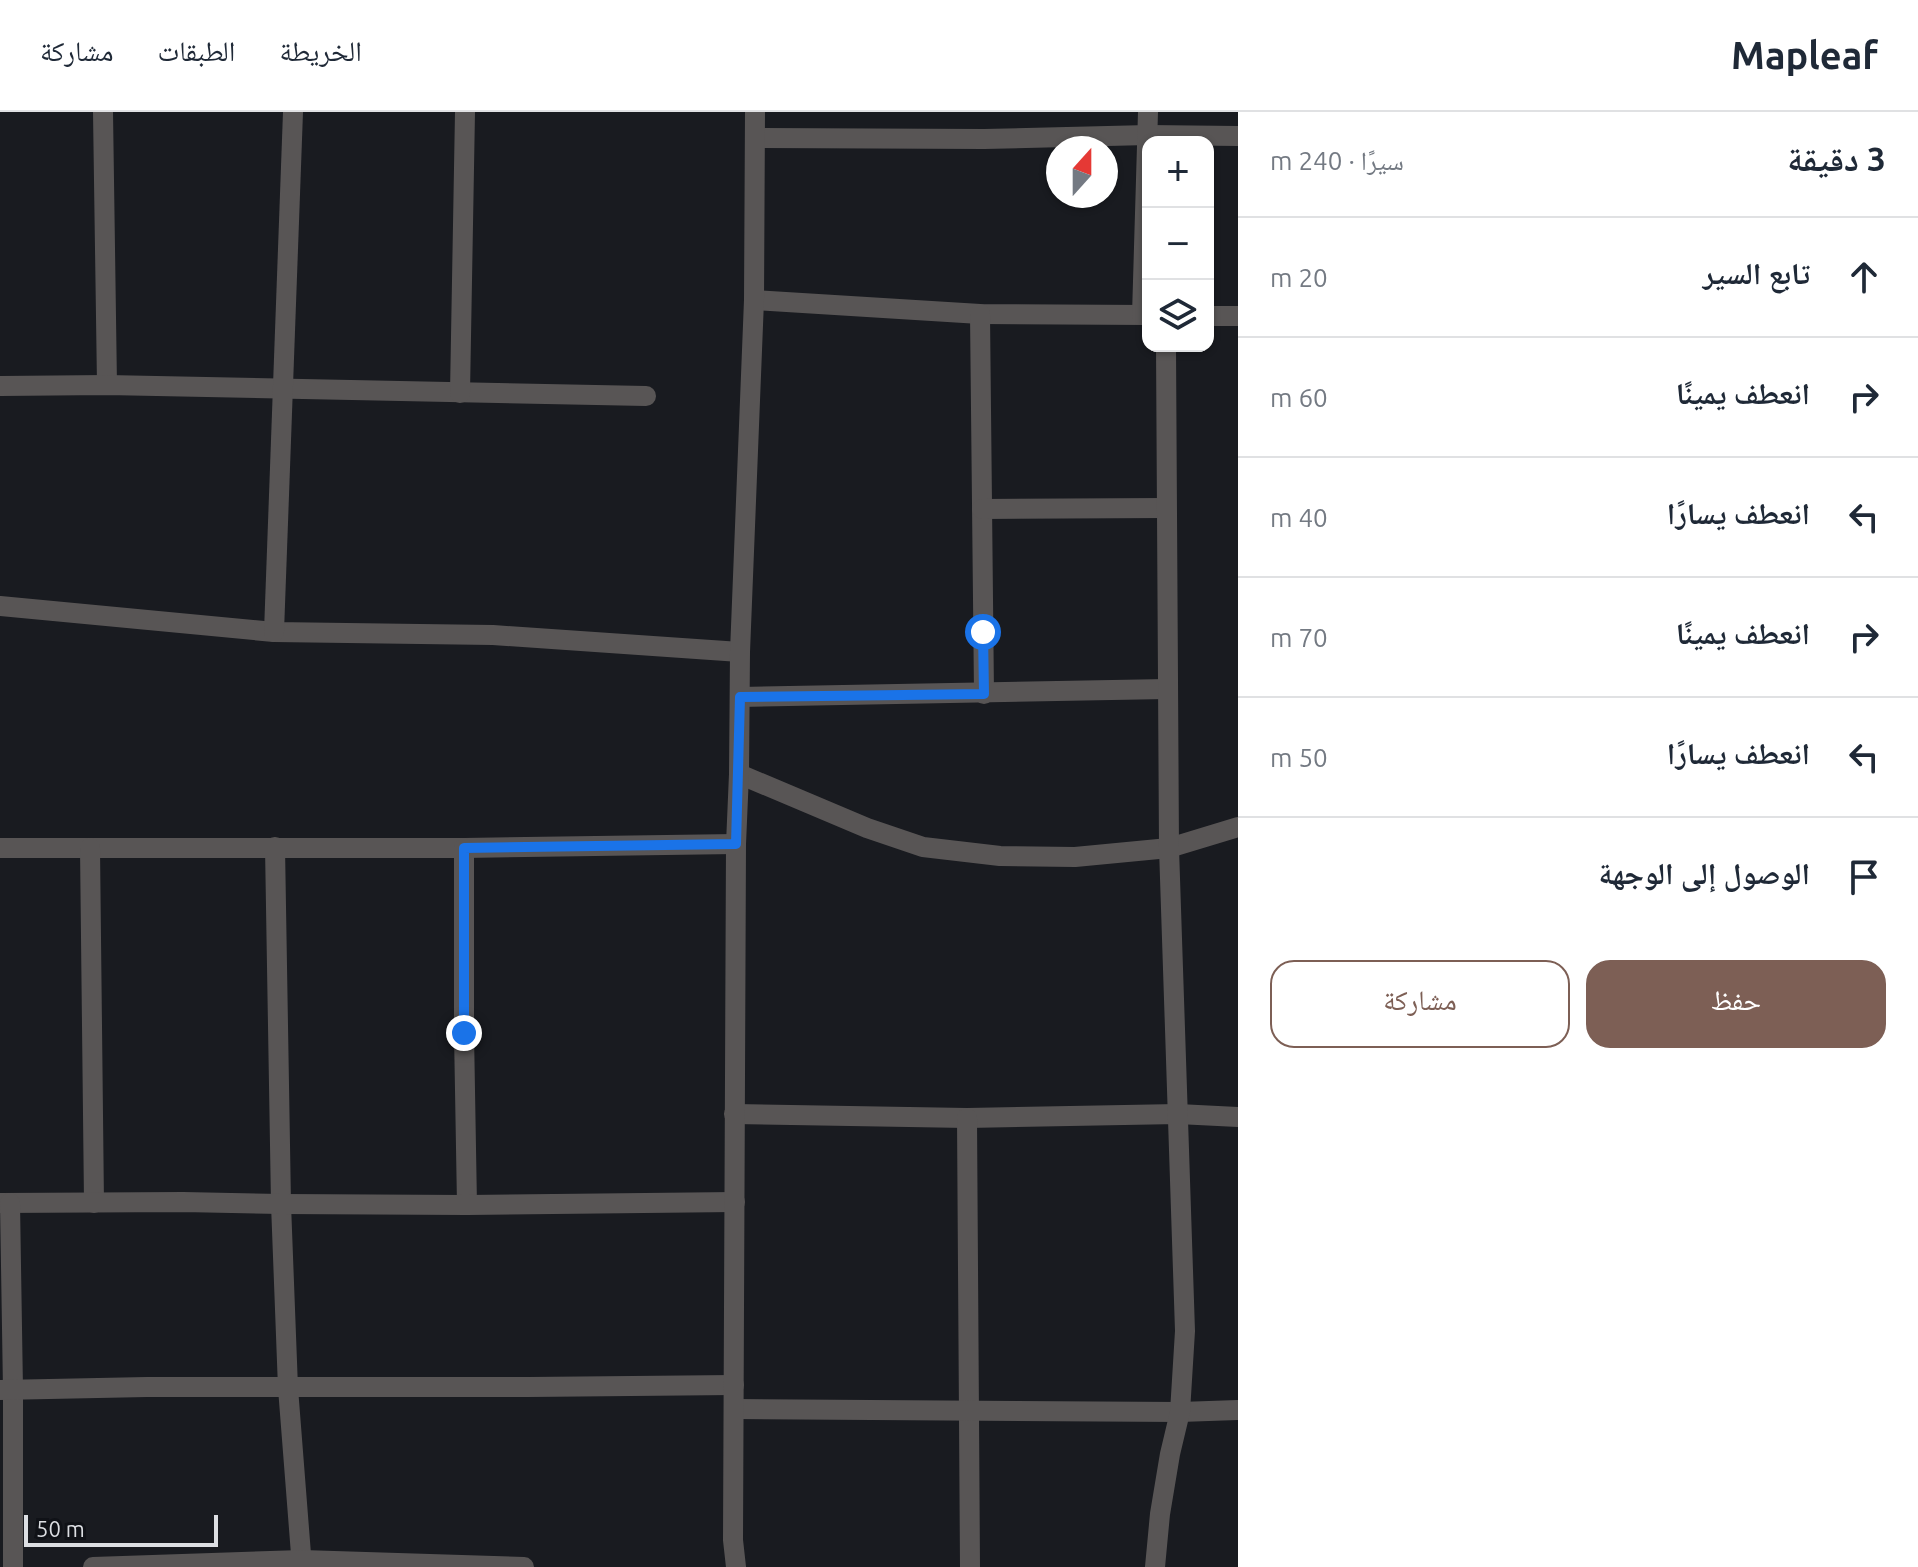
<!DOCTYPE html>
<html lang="ar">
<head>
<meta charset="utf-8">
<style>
  body { margin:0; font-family:Ubuntu,"Noto Naskh Arabic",sans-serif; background:#f2f2f3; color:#1f2937; direction:rtl }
  .controls { position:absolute; right:24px; top:24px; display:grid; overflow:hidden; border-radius:16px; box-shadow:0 2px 6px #0004 }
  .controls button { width:72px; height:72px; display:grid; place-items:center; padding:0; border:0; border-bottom:2px solid #e0e1e3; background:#fff; color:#1f2937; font:40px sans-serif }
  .compass { position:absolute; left:1046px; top:24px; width:72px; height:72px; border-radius:50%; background:#fff; box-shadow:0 2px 6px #0004; rotate:21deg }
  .scale { position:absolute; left:24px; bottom:20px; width:194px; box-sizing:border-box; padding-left:8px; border:4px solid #dddfe3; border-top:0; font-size:22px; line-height:28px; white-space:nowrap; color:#dddfe3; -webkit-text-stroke:6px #101217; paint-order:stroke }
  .stop { position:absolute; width:24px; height:24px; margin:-18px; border:6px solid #1a73e8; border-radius:50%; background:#fff }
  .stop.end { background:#1a73e8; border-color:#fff; box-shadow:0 2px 8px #0008 }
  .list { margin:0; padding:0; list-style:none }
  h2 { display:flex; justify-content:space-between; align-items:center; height:104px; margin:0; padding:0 32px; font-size:34px }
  h2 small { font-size:26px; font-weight:400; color:#747a83 }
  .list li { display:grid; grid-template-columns:52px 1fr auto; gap:24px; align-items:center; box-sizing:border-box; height:120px; padding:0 32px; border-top:2px solid #e0e1e3 }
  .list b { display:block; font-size:30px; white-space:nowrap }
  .list em { font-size:26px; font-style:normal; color:#747a83 }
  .actions { display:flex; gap:16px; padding:24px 32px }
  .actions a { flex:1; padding:18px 0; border:2px solid #7d5f55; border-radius:24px; text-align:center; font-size:28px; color:#7d5f55 }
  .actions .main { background:#7d5f55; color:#fff }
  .icon { flex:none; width:44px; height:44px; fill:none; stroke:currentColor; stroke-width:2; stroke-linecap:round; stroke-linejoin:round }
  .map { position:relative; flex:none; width:1238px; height:1455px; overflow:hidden; direction:ltr }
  header { display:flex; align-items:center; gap:48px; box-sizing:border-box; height:112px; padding:0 40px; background:#fff; border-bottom:2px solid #e0e1e3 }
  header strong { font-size:38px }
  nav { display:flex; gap:44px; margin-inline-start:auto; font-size:28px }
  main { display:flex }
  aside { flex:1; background:#fff }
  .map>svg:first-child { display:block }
</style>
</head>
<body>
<header>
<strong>Mapleaf</strong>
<nav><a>الخريطة</a><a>الطبقات</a><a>مشاركة</a></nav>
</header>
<main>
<aside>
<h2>3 دقيقة<small>سيرًا · 240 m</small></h2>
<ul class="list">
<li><svg class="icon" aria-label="ahead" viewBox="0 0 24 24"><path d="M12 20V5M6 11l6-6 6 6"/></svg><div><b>تابع السير</b></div><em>20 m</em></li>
<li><svg class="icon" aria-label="right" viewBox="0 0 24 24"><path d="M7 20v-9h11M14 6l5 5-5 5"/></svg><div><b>انعطف يمينًا</b></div><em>60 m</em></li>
<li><svg class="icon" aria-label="left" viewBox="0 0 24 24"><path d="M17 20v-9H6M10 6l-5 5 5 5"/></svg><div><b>انعطف يسارًا</b></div><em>40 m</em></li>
<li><svg class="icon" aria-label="right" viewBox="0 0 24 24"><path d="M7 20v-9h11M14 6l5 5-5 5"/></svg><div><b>انعطف يمينًا</b></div><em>70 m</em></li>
<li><svg class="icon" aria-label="left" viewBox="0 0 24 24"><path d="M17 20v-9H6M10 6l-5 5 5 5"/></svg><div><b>انعطف يسارًا</b></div><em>50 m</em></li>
<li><svg class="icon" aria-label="arrive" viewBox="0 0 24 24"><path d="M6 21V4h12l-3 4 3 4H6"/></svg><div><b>الوصول إلى الوجهة</b></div></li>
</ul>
<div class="actions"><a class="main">حفظ</a><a>مشاركة</a></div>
</aside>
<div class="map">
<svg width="1238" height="1455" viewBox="0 0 1238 1455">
  <rect width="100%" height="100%" fill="#191b20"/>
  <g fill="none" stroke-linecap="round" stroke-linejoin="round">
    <g stroke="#585555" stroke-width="20">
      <polyline points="103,0 107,273"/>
      <polyline points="755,26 984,27 1148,23 1238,24"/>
      <polyline points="754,188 980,202 1148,203"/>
      <polyline points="980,202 984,582"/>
      <polyline points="1142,203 1148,0"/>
      <polyline points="1208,204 1238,204"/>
      <polyline points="0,274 107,273 646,284"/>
      <polyline points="460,281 465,0"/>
      <polyline points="982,397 1166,396"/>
      <polyline points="0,494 274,520 493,523 740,540"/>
      <polyline points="274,520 293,0"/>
      <polyline points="740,585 1167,577"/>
      <polyline points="739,662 867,716 923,735 1000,744 1075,745 1169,736 1238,715"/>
      <polyline points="275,735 281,1092 288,1276 302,1455"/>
      <polyline points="0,736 464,736 736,732"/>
      <polyline points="90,736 94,1091"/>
      <polyline points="464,736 464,921 467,1093"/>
      <polyline points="734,1002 967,1006 1178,1002 1238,1005"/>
      <polyline points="967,1006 970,1455"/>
      <polyline points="0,1091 183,1090 281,1092 467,1093 735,1090"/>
      <polyline points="10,1091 13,1278 13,1455"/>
      <polyline points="0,1278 147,1275 529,1275 734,1273"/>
      <polyline points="735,1297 1180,1300 1238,1298"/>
      <polyline points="93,1455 302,1448 524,1455"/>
      <polyline points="736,1455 733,1428 736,732 739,662 740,540 754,188 755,0"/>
      <polyline points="1155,1455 1160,1402 1170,1342 1180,1300 1185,1219 1169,736 1166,234"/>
    </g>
  </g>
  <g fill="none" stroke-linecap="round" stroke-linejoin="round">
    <polyline stroke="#1a73e8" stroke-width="10" points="464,921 464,736 736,732 740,585 984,582 983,520"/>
  </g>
</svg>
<div class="controls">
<button>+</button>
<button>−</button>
<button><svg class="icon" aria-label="layers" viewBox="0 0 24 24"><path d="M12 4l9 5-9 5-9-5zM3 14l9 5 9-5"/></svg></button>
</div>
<svg class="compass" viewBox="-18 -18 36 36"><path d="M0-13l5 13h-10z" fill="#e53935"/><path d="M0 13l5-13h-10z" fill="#747a83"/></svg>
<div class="scale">50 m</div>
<div class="stop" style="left:983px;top:520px"></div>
<div class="stop end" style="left:464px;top:921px"></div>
</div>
</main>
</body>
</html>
